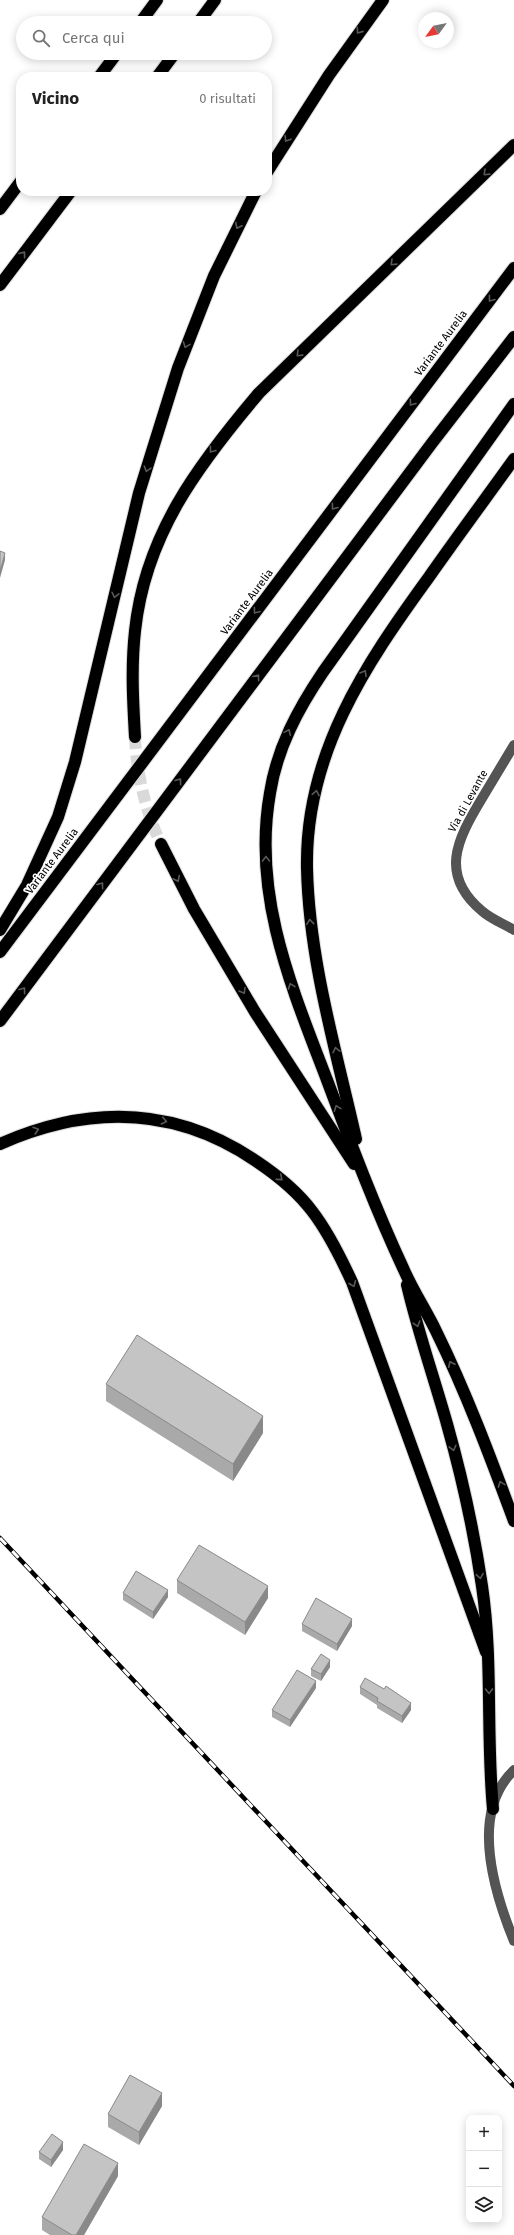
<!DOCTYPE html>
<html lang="it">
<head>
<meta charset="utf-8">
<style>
  body { margin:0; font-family:"Fira Sans",sans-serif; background:#f6f6f6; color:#222 }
  .controls { position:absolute; right:12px; bottom:12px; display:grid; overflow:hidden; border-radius:8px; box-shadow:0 2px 10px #0003 }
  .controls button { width:36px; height:36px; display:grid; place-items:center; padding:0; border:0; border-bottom:1px solid #e0e0e0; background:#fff; color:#222; font:20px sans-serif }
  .compass { position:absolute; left:418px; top:12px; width:36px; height:36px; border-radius:50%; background:#fff; box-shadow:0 2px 10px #0003; rotate:237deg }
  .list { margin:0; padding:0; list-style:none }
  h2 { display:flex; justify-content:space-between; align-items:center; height:52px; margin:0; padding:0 16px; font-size:17px }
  h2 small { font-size:13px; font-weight:400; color:#767676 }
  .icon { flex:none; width:22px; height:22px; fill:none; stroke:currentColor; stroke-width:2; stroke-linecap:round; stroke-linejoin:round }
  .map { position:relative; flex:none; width:514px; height:2235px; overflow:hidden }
  .search { position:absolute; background:#fff; box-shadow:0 2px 10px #0003; left:16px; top:16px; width:256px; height:44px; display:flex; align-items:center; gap:10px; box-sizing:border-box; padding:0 14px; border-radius:22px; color:#767676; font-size:15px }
  .panel { position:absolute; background:#fff; box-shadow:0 2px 10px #0003; left:16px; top:72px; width:256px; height:124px; border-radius:16px }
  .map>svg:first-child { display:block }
</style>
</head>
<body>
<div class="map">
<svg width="514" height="2235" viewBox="0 0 514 2235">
  <rect width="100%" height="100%" fill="#fff"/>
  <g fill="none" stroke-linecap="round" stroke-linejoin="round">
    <path stroke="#d9d9d9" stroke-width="12" stroke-dasharray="12 6" stroke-linecap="butt" d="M135,737c2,38 10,73 26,107"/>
    <defs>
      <g id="highway">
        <polyline points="140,23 157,0"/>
        <polyline points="198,23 215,0"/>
        <polyline points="99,77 117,53"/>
        <polyline points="157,77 175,53"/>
        <polyline points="267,172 329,75 383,0"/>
        <polyline points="0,209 21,181"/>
        <polyline points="0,285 71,191"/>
        <path d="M514,404l-191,268c-25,37 -46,76 -53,121 -18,102 21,193 57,287 24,64 48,128 77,190 9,21 22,40 32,61 30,61 54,125 78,190"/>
        <path d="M135,737c-2,-35 -4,-70 0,-106 10,-96 63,-166 124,-238l255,-248"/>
        <polyline points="161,844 194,909 255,1012 354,1164"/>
        <polyline points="0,930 27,885 58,817 75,762 139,493 178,368 214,276 256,191"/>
        <polyline points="0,952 514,268"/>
        <polyline points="0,1021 432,443 514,337"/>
        <path d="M356,1139c-20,-89 -47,-179 -49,-271 -2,-114 58,-203 122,-291 28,-40 57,-79 85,-118"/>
        <path d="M0,1144c88,-39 175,-38 256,17 21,14 41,30 56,50 17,22 29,47 40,71l134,370"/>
        <path d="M407,1285c11,47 27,93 40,139 15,53 27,108 35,162 11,74 4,149 11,223"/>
      </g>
    </defs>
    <use href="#highway" stroke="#dbdbdb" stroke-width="14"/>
    <g stroke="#545454" stroke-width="10">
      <path d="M514,745c-11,18 -22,37 -33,55 -24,40 -42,75 1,111 9,8 22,13 32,19"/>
      <path d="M514,1770c-45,43 -20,122 0,171"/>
    </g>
    <use href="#highway" stroke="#000" stroke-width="12"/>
    <defs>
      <polyline id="rail" points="0,1538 514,2086"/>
    </defs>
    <use href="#rail" stroke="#000" stroke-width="4.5"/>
    <use href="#rail" stroke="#fff" stroke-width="3" stroke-dasharray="9" stroke-linecap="butt"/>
  </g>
  <g fill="#a9a9a9">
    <polygon points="106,1384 263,1433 233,1481 106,1401"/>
    <polygon points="177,1580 268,1598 245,1635 177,1593"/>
    <polygon points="123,1593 168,1597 153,1619 123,1600"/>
    <polygon points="302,1624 352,1626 337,1651 302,1631"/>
    <polygon points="330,1667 321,1681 311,1676 311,1669"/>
    <polygon points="360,1687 411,1710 402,1723 377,1708 377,1705 360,1694"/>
    <polygon points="316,1688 290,1727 272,1717 272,1710"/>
    <polygon points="162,2106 139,2145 108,2127 108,2114"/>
    <polygon points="63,2150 51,2167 39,2159 39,2152"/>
    <polygon points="118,2176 84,2235 50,2235 42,2230 42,2217"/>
  </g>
  <g fill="#898989">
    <polygon points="5,553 5,560 0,578 0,571"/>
    <polygon points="263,1416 263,1433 233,1481 233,1464"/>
    <polygon points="268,1586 268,1598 245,1635 245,1622"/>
    <polygon points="168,1590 168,1597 153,1619 153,1612"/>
    <polygon points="352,1619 352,1626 337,1651 337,1644"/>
    <polygon points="330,1660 330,1667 321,1681 321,1674"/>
    <polygon points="316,1681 316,1688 290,1727 290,1720"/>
    <polygon points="411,1703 411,1710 402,1723 402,1716"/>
    <polygon points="162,2093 162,2106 139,2145 139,2132"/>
    <polygon points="63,2142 63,2150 51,2167 51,2160"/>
    <polygon points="118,2163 118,2176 84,2235 76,2235"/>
  </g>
  <g fill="#c4c4c4" stroke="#898989">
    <polygon points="0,551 5,553 0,571"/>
    <polygon points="137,1335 263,1416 233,1464 106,1384"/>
    <polygon points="199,1545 268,1586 245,1622 177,1580"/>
    <polygon points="136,1571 168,1590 153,1612 123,1593"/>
    <polygon points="316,1598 352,1619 337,1644 302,1624"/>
    <polygon points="321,1654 330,1660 321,1674 311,1669"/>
    <polygon points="297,1670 316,1681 290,1720 272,1710"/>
    <polygon points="365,1678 384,1689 386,1686 411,1703 402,1716 377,1701 378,1698 360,1687"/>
    <polygon points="130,2075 162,2093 139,2132 108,2114"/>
    <polygon points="52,2134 63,2142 51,2160 39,2152"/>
    <polygon points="84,2144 118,2163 76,2235 72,2235 42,2217"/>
  </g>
  <defs><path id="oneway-chevron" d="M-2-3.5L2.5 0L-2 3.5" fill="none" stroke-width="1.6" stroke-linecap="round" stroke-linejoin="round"/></defs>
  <g stroke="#595959">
    <use href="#oneway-chevron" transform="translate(359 31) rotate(125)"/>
    <use href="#oneway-chevron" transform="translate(287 139) rotate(122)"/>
    <use href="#oneway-chevron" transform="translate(486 173) rotate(136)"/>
    <use href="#oneway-chevron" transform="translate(238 226) rotate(117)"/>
    <use href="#oneway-chevron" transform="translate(23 254) rotate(-53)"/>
    <use href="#oneway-chevron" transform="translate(393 263) rotate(136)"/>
    <use href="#oneway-chevron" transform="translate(491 299) rotate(127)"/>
    <use href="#oneway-chevron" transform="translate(186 345) rotate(111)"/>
    <use href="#oneway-chevron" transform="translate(299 354) rotate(136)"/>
    <use href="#oneway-chevron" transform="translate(412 403) rotate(127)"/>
    <use href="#oneway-chevron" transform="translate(212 450) rotate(127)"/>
    <use href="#oneway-chevron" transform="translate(147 469) rotate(107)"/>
    <use href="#oneway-chevron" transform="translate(334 507) rotate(127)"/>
    <use href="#oneway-chevron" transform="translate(115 595) rotate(103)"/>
    <use href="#oneway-chevron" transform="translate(256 611) rotate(127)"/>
    <use href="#oneway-chevron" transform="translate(364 673) rotate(-59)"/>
    <use href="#oneway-chevron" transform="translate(257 677) rotate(-53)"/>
    <use href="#oneway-chevron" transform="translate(288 732) rotate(-66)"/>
    <use href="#oneway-chevron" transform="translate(179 781) rotate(-53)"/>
    <use href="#oneway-chevron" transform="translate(316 793) rotate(-79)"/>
    <use href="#oneway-chevron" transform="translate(266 859) rotate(-91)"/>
    <use href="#oneway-chevron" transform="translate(177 879) rotate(63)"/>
    <use href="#oneway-chevron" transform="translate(101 885) rotate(-53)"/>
    <use href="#oneway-chevron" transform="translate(310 922) rotate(-96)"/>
    <use href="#oneway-chevron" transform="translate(291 986) rotate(-110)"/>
    <use href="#oneway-chevron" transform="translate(23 990) rotate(-53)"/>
    <use href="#oneway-chevron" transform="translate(243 991) rotate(59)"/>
    <use href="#oneway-chevron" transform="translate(336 1050) rotate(-103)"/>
    <use href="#oneway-chevron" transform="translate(337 1108) rotate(-111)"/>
    <use href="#oneway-chevron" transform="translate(164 1121) rotate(12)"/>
    <use href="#oneway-chevron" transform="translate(36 1130) rotate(-17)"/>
    <use href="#oneway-chevron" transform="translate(280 1178) rotate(40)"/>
    <use href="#oneway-chevron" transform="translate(353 1284) rotate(68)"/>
    <use href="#oneway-chevron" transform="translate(417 1324) rotate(73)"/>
    <use href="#oneway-chevron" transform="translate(451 1364) rotate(-115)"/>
    <use href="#oneway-chevron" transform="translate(453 1448) rotate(76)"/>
    <use href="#oneway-chevron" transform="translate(501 1484) rotate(-110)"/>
    <use href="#oneway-chevron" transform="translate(480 1576) rotate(81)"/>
    <use href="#oneway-chevron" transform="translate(489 1691) rotate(89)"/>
  </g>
  <g text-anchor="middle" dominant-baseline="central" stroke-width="3.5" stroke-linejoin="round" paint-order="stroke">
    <g font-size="11" fill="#000" stroke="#fff">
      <text transform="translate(441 343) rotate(-53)">Variante Aurelia</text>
      <text transform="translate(247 602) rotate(-53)">Variante Aurelia</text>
      <text transform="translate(468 801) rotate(-61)">Via di Levante</text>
      <text transform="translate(52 861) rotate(-53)">Variante Aurelia</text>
    </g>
  </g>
</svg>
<div class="controls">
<button>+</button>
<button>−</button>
<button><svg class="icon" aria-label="layers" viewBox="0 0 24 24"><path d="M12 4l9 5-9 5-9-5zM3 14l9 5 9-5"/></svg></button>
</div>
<svg class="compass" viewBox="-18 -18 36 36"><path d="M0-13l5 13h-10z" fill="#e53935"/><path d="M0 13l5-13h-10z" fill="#767676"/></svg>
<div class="search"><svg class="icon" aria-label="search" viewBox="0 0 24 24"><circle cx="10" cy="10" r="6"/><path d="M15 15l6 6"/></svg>Cerca qui</div>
<section class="panel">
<h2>Vicino<small>0 risultati</small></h2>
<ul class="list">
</ul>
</section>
</div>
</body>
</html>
